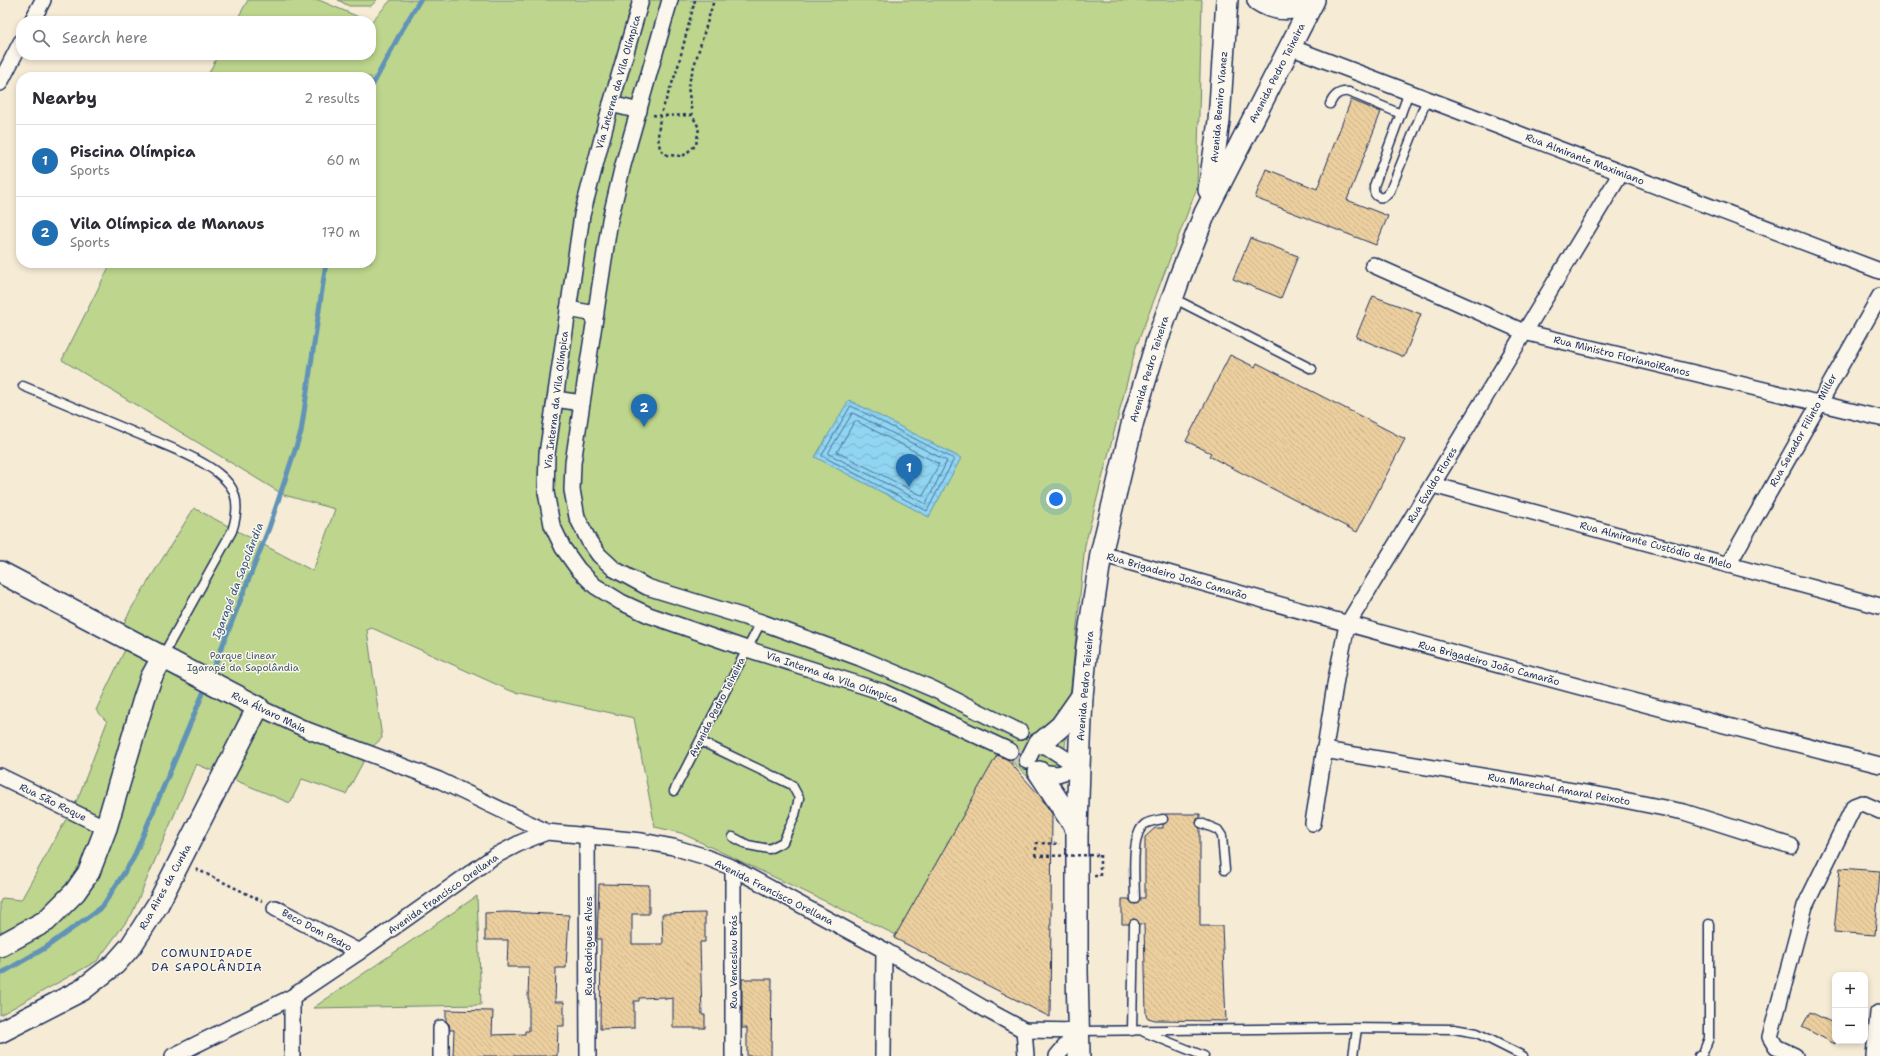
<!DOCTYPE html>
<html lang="en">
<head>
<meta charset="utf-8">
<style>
  body { margin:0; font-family:"Shantell Sans",sans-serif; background:#f2f2f3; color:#2b2b33 }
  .controls { position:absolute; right:12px; bottom:12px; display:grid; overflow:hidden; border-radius:8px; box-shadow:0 2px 6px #0003 }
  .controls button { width:36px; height:36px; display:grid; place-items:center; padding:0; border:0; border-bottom:1px solid #e1e1e2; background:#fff; color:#2b2b33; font:20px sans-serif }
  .you { position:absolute; left:1056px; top:499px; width:14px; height:14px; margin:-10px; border:3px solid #fff; border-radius:50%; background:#1a73e8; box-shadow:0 0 0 6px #1a73e833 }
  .badge { display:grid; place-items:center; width:26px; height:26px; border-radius:50%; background:#1f6fb2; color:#fff; font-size:13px; font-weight:700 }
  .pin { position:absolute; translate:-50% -33px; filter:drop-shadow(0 1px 2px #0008) }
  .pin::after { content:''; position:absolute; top:21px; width:14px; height:12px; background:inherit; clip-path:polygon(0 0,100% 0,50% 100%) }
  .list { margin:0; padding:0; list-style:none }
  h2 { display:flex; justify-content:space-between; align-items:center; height:52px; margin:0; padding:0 16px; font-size:17px }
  h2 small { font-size:13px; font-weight:400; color:#7c7c81 }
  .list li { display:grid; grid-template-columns:26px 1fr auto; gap:12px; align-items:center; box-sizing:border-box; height:72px; padding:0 16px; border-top:1px solid #e1e1e2 }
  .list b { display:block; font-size:15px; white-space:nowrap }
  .list p { margin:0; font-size:13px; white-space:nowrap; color:#7c7c81 }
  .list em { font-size:13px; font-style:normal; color:#7c7c81 }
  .icon { flex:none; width:22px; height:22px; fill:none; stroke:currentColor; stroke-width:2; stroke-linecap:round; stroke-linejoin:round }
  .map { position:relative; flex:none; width:1880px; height:1056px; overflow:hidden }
  .search { position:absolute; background:#fff; box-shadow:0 2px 6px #0003; left:16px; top:16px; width:360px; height:44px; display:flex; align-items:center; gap:10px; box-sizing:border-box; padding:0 14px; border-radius:16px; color:#7c7c81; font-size:15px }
  .panel { position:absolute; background:#fff; box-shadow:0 2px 6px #0003; left:16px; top:72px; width:360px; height:196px; border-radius:16px }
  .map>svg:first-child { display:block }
</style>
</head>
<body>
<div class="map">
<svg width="1880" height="1056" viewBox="0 0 1880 1056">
  <defs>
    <pattern id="water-waves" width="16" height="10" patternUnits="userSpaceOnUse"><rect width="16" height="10" fill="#90d5f2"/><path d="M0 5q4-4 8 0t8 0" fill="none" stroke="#7cb7d2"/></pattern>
    <pattern id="building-back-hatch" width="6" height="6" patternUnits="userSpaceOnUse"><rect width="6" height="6" fill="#eccf9f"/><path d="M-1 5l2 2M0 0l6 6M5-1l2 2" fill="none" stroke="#cab28b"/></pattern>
  </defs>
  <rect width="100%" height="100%" fill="#f6ebd5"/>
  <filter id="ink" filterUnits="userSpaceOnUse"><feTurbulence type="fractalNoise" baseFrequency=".025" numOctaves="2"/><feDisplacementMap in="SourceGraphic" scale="8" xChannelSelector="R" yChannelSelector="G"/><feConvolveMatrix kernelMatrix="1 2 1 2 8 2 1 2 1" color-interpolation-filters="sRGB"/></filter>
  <g filter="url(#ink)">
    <g fill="#bdd58c" stroke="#6c8275">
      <polygon points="248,0 319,0 368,21 236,21"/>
      <polygon points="338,0 377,0 371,6 349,6"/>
      <polygon points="391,0 1202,0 1197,188 1136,347 1085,545 1058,817 1027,776 1012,762 909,941 681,833 655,827 634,718 511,691 372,628 367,630 382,738 370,749 346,794 302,779 290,803 196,764 132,914 97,961 0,1015 0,902 2,898 21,900 78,798 107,722 96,710 132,635 121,630 131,609 194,508 313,571 335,509 284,495 62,360 111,263 371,263 371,77 207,77 218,55 371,55 371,22"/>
      <polygon points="477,896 481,1005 313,1008"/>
    </g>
    <polygon fill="url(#water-waves)" stroke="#6193b7" points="849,400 961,458 929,517 815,457"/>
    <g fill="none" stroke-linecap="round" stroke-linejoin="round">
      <g stroke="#4a7199" stroke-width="1">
        <polygon points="851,406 954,459 927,511 822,456"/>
        <polygon points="853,413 947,461 926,504 829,454 829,452"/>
        <polygon points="856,421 939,464 923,496 837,452 854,422"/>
      </g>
      <g stroke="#6193b7" stroke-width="5">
        <polyline points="371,88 402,30 420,0"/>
        <polyline points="210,677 269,528 301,432 326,263"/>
        <polyline points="0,974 45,948 102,907 133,859 207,684"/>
      </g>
    </g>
    <g fill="url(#building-back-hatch)" stroke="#1b2f5e">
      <polygon points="1351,100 1381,112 1347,200 1388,216 1376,245 1255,198 1266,169 1317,189"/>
      <polygon points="1250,238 1298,256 1281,298 1233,279"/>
      <polygon points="1373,296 1421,314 1404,357 1356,337"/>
      <polygon points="1230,355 1255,367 1257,363 1405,439 1357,532 1209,456 1211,453 1186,441"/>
      <polygon points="997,755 1007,759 1040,796 1052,814 1050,1017 894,938"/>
      <polygon points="1165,814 1200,814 1200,818 1197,819 1196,823 1200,829 1200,926 1222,926 1226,1021 1155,1020 1148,1018 1146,1015 1144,924 1139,924 1137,920 1134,919 1130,921 1129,924 1122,924 1122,899 1129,899 1131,902 1135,904 1138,903 1140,898 1145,898 1145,837 1155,828 1163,828 1163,825 1168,820"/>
      <polygon points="1840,868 1880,871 1875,935 1834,932"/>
      <polygon points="599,884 649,885 649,914 632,914 632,944 663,944 662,914 705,913 705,942 700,942 702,1015 705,1015 705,1028 673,1028 673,998 665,999 665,997 639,998 639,1001 634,1001 634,1028 600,1029 601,939 597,939"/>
      <polygon points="506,912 569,915 566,968 556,968 555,1002 564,1002 564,1026 558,1026 557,1056 453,1056 454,1030 450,1030 449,1024 446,1021 446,1010 493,1011 492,1035 525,1034 525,1031 529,1031 529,999 528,999 529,967 507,967 508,940 485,940 485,913"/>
      <polygon points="742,979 772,979 771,1056 747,1056 747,1028 742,1028"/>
      <polygon points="1810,1012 1835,1024 1835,1044 1802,1027"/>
    </g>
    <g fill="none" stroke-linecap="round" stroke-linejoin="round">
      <polyline stroke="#cac5bd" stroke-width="15" stroke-dasharray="15 8" stroke-linecap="butt" points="1010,751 1027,761 1037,770"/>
      <defs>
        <g id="lane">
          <path d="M1409,92l-35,94c-1,13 9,15 16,5l37,-92"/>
          <path d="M1330,104c4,-9 9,-13 19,-12l52,22"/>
          <polyline points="1173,298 1312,369"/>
          <path d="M23,386c36,15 72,30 108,45 27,12 80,29 98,53 11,14 8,32 3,47l-70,126"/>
          <polyline points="700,741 792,785 799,798 795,815 783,842 769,849 748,845 733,837"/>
          <polyline points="674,791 761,622"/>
          <polyline points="1201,823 1218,830 1222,836 1225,870"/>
          <path d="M1135,899c0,-18 -5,-65 10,-75 5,-3 13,-4 18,-5"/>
          <polyline points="1078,1031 1344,1028 1454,1029 1477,1033 1523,1056"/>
          <polyline points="1132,1031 1134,924"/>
          <polyline points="1144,1032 1204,1056"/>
          <polyline points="1353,1056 1357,1029"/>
          <polyline points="1699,1056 1703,1053 1709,1038 1709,924"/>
        </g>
        <g id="street">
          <polyline points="641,0 611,104 582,215 547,454 546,492 552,525 563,548 578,569 595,586 621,602 649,615 747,649 883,692 1010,751"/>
          <polyline points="670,0 623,165 610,220 582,403 573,463 572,490 577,517 589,541 599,555 614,569 647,587 761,622 860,658 933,689 1020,732"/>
          <polyline points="32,21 43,0"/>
          <polyline points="1290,47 1880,271"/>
          <polyline points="0,83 21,42"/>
          <polyline points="611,104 639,111"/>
          <polyline points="1373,265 1524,332 1880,418"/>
          <polyline points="568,309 596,314"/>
          <polyline points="555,399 582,403"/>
          <polyline points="1433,485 1880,606"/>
          <path d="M1101,554c258,74 518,145 779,211"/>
          <polyline points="1728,565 1880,296"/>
          <polyline points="258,707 307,730 439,780 547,832"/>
          <polyline points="1041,743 1079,767"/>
          <polyline points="1324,750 1609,797 1684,812 1791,846"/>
          <polyline points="1027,761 1037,741"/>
          <polyline points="1039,772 1058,774 1079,767"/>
          <polyline points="0,776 106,828"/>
          <polyline points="1313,823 1336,679 1347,625 1621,173"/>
          <polyline points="587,836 588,1056"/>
          <polyline points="275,908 359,952"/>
          <polyline points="1024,1030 1026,1056"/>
          <polyline points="173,1056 292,997 359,952 493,857 522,842 547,832 642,841 673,847 703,856 733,868 884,950 985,1009 1024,1030 1078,1031"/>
          <polyline points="292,1056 292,997"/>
          <polyline points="441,1056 441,1028"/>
          <polyline points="733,1056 733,868"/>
          <polyline points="883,1056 884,950"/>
          <polyline points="1057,1056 1078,1031"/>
          <polyline points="1795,1056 1776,1047 1770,1037 1805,906 1854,806 1862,803 1880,811"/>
          <polyline points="1874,1056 1878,1013"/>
        </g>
        <g id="secondary">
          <path d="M1258,0c18,12 35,10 54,3"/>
          <polyline points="1209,190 1219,121 1227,0"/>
          <polyline points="0,572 258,707 158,904 131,946 115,964 82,990 0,1032"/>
          <polyline points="1041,743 1061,726 1082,696"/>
          <polyline points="1039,772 1077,830"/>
          <polyline points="0,946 46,921 75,892 89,872 106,828 144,699 151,678 162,658"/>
          <polyline points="1079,1056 1077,971 1077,830 1079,767 1082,696 1087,646 1101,554 1133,421 1157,341 1181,274 1205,213 1314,0"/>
        </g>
      </defs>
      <use href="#lane" stroke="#1b2f5e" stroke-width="11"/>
      <use href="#street" stroke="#1b2f5e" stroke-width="18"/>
      <use href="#secondary" stroke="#1b2f5e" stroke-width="24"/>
      <g stroke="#1b2f5e" stroke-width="2.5" stroke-dasharray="3 3" stroke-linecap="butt">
        <polyline points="695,0 677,70 660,116 658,137 660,149 667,155 683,156 696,145 699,128 692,115 688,86 714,0"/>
        <polyline points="653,115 660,116 692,115"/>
        <polyline points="1035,856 1037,843 1060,844"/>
        <polyline points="196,869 262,901"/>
        <polyline points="1094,876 1100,876 1100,855"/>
      </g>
      <use href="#lane" stroke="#fbf7ec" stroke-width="8"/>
      <use href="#street" stroke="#fbf7ec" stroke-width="15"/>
      <use href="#secondary" stroke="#fbf7ec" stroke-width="21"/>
      <polyline stroke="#1b2f5e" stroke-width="2.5" stroke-dasharray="3 3" stroke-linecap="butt" points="1035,856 1100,855"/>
    </g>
  </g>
  <g text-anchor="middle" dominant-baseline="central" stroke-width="3" stroke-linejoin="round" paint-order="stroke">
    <g font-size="10" fill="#1b2f5e" stroke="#fbf7ec">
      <text transform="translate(1277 73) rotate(-63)">Avenida Pedro Teixeira</text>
      <text transform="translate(618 82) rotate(-74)">Via Interna da Vila Olímpica</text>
      <text transform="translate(1219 107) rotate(-85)">Avenida Bemiro Vianez</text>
      <text transform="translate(1585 159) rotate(21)">Rua Almirante Maximiano</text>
      <text transform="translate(1622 356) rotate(14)">Rua Ministro FlorianoiRamos</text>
      <text transform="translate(1149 369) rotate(-73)">Avenida Pedro Teixeira</text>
      <text transform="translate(556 400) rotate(-83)">Via Interna da Vila Olímpica</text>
      <text transform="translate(1803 430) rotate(-61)">Rua Senador Filinto Miller</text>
      <text transform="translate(1432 485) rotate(-59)">Rua Evaldo Flores</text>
      <text transform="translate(1656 545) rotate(15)">Rua Almirante Custódio de Melo</text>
      <text transform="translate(1177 576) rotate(16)">Rua Brigadeiro João Camarão</text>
      <text transform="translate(1489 663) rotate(15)">Rua Brigadeiro João Camarão</text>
      <text transform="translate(832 677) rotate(19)">Via Interna da Vila Olímpica</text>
      <text transform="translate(1085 686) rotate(-85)">Avenida Pedro Teixeira</text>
      <text transform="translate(717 707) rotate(-63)">Avenida Pedro Teixeira</text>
      <text transform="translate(269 712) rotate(26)">Rua Álvaro Maia</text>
      <text transform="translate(1559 789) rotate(10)">Rua Marechal Amaral Peixoto</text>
      <text transform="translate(53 802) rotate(26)">Rua São Roque</text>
      <text transform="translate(165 887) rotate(-61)">Rua Aires da Cunha</text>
      <text transform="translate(774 892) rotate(27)">Avenida Francisco Orellana</text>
      <text transform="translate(443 894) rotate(-35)">Avenida Francisco Orellana</text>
      <text transform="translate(317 930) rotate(28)">Beco Dom Pedro</text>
      <text transform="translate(588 946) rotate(-90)">Rua Rodrigues Alves</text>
      <text transform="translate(733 962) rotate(-90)">Rua Venceslau Brás</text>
    </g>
    <g font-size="10" fill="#44586a" stroke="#fbf7ec">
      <text x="243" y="655">Parque Linear<tspan x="243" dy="12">Igarapé da Sapolândia</tspan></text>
    </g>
    <g font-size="11" font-style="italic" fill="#385883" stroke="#fbf7ec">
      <text transform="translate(238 581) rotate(-69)">Igarapé da Sapolândia</text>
    </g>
    <g font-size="12" letter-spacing="1" fill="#1b2f5e" stroke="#fbf7ec">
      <text x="207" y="953">COMUNIDADE<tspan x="207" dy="14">DA SAPOLÂNDIA</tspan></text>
    </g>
  </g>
</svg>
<div class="controls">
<button>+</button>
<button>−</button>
</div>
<div class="you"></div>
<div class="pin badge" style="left:909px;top:487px">1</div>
<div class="pin badge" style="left:644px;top:427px">2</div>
<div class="search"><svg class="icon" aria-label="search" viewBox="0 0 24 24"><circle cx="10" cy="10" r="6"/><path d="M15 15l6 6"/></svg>Search here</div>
<section class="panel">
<h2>Nearby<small>2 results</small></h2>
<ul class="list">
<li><span class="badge">1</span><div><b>Piscina Olímpica</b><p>Sports</p></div><em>60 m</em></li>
<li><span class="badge">2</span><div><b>Vila Olímpica de Manaus</b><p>Sports</p></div><em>170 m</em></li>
</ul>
</section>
</div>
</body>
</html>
